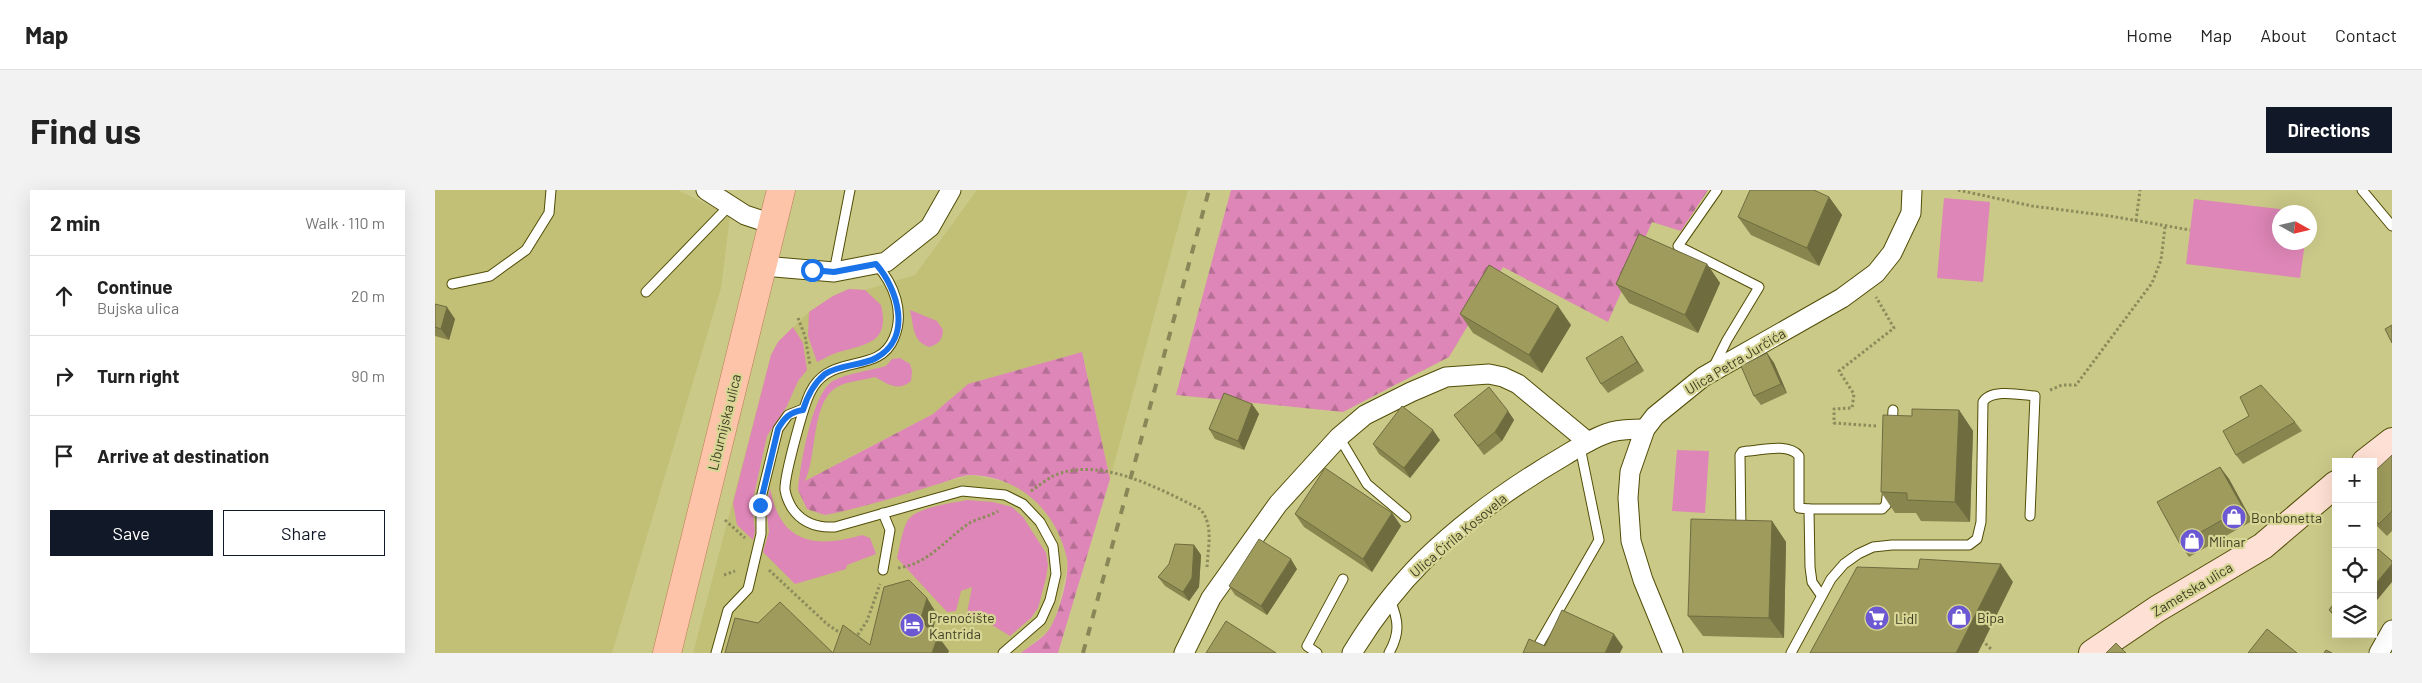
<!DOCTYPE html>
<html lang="en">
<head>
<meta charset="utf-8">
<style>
  body { margin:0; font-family:Barlow,sans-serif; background:#f2f2f2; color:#222 }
  .controls { position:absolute; right:15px; bottom:15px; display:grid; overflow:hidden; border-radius:0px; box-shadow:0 5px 20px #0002 }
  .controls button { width:45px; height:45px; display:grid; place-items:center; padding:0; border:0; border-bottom:1px solid #e0e0e0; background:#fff; color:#222; font:25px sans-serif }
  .compass { position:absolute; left:1837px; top:15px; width:45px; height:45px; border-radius:50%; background:#fff; box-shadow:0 5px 20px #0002; rotate:98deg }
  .stop { position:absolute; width:15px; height:15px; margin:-11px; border:4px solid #1a73e8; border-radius:50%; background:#fff }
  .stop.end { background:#1a73e8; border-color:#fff; box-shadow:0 1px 5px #0008 }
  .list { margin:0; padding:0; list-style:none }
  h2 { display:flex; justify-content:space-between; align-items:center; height:65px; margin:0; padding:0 20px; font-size:21px }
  h2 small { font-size:16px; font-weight:400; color:#767676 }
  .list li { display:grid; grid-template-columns:32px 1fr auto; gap:15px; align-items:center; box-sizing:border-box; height:80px; padding:0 20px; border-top:1px solid #e0e0e0 }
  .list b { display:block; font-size:19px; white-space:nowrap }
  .list p { margin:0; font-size:16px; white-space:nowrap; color:#767676 }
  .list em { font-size:16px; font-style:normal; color:#767676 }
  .actions { display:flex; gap:10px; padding:15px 20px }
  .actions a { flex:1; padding:11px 0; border:1px solid #111827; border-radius:0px; text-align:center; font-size:18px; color:#111827 }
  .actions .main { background:#111827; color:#fff }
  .icon { flex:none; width:28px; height:28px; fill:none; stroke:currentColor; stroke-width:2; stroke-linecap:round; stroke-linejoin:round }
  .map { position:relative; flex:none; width:1957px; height:463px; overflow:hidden; border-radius:0px }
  header { display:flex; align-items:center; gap:30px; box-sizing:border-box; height:70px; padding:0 25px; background:#fff; border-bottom:1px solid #e0e0e0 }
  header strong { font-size:24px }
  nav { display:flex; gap:28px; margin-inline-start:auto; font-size:18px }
  .intro { display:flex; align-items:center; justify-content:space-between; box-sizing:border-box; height:120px; padding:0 30px }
  h1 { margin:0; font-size:35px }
  .button { padding:12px 22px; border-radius:0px; background:#111827; color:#fff; font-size:18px; font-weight:700 }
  main { display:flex; gap:30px; padding:0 30px }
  aside { flex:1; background:#fff; border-radius:0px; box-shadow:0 5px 20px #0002 }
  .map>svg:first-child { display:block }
</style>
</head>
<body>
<header>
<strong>Map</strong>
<nav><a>Home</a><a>Map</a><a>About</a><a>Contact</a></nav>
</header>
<div class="intro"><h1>Find us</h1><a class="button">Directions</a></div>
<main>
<aside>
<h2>2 min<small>Walk · 110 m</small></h2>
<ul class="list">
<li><svg class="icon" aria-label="ahead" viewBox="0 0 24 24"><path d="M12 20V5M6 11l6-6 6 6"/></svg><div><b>Continue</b><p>Bujska ulica</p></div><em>20 m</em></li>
<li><svg class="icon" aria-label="right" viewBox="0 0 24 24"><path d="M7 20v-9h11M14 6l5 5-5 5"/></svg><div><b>Turn right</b></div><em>90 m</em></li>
<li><svg class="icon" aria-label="arrive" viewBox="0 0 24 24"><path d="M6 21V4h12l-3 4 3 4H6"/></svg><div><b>Arrive at destination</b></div></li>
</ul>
<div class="actions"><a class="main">Save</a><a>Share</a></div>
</aside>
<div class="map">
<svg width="1957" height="463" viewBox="0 0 1957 463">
  <defs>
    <pattern id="forest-firs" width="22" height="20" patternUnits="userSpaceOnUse" patternTransform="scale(1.25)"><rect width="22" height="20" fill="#de86b7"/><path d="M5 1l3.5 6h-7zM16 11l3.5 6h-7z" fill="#b56f94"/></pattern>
  </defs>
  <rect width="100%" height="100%" fill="#cbc988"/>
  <g fill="#c2bf76">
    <polygon points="0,0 243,0 295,26 286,98 177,463 0,463"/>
    <polygon points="542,0 753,0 675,289 647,162 533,194 498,224 403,273 390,325 536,285 566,291 584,297 599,308 616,328 628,351 633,374 620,429 612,442 586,463 258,463 336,165 343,152 374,122 398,106 414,99 430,100 480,85"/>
  </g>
  <g fill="#de86b7">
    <polygon points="1509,8 1555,12 1548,92 1502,88"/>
    <polygon points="1759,9 1870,22 1844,22 1844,52 1870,53 1865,88 1751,74"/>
    <path d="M414,99l16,1 16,15c9,37 -13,39 -42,47 -8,2 -15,7 -22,10l-9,-26 1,-24 24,-16z"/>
    <path d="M475,120l27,11 6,9c-1,10 -4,14 -14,17 -17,-6 -15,-21 -19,-37z"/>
    <polygon points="358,137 368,153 372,180 363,191 352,216 332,246 317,314 320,341 318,350 302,335 298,313 336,165 343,152"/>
    <path d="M465,168l10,6 2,7 -1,10c-13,11 -23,3 -36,-4 -11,3 -27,4 -38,10 -30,17 -17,86 -39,103 2,-23 14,-97 35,-109 15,-8 36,-10 53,-15l6,-7z"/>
    <polygon points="1242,260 1274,261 1270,323 1237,321"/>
    <path d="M335,298c10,55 44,61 92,47l8,3 6,16 -29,11 -1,4 -51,15 -32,-32 6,-20 -3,-25z"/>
    <path d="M532,310l26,2 19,5 11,10 23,36 2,12 -2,13 -8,30 -7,10 -21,18 -31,-19 -12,-4 5,-26 -11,4 -5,20 -9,1 -50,-54c3,-12 5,-28 11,-38 9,-13 45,-17 59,-20z"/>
  </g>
  <g fill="url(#forest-firs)">
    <polygon points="796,0 1273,0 1246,41 1217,32 1173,132 1068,77 1014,167 908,222 741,205"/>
    <path d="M647,162l28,127 -52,174h-37c8,-7 20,-13 27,-22 10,-13 22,-56 19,-72 -10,-47 -46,-82 -95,-84 -11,0 -26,7 -37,10 -36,11 -73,23 -110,30l-18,-6 -9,-19 7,-9 128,-67 35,-30z"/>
  </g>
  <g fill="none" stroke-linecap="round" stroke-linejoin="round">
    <defs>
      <g id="service">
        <polyline points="1927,0 1957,36"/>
        <path d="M441,74c18,20 29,48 18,74 -12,30 -46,21 -68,36 -6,4 -12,11 -15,17 -7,12 -27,86 -26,99 1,6 4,13 7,18 10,15 25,20 43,19l127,-36 43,4 18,9 17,18 13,24 3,28 -6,26 -9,20 -38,33"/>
        <polyline points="399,82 415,0"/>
        <polyline points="17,94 55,86 91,60 114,23 116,0"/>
        <polyline points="211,102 295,15"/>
        <polyline points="1279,176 1292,150 1324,97 1243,56 1282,0"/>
        <polyline points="1457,237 1458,220"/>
        <polyline points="904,247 932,294 971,327"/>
        <polyline points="1374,319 1447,319 1451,315 1453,299"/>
        <polyline points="448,323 455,340 448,380"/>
        <path d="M1306,341l-1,-76 2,-3 6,-1c14,-1 41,-8 51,5v52l10,1 1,58 2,15 9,13"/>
        <polyline points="1103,456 1164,350 1145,257"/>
        <polyline points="281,463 293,420 313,399 326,344 326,308 343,239 353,225 368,219"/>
        <polyline points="882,463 872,456 908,389"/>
        <path d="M954,463c11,-20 10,-32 1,-53"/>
        <path d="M1356,463l40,-74 13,-15 14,-10 15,-7 19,-2h77l8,-6 4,-17 2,-120c8,-14 39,-7 52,-6l-5,120"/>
      </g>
      <g id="minor">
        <polyline points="271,0 310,25 337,34"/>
        <polyline points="328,76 399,82 451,72 495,37 516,0"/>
        <polyline points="749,463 776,408 843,314 904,247 930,225 976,202 1011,187 1054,184 1068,187 1083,194 1153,252"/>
        <path d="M917,463c20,-33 45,-66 72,-93 40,-39 92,-76 140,-104 15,-9 30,-19 47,-24 12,-3 22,-3 34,-3"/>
        <polyline points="1238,463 1208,390 1196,351 1193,308 1195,282 1210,239 1220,226 1268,187 1407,108 1441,83 1457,63 1476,23 1477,0"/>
        <polyline points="1944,463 1957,440"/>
      </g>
      <g id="secondary">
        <polyline points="1930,272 1957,251"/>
        <polyline points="1657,463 1722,419 1828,356 1901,294"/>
      </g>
      <polyline id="primary" points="232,463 346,0"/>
    </defs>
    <use href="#service" stroke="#514d07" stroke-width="11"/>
    <use href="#minor" stroke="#514d07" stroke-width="21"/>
    <use href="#secondary" stroke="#514d07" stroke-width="28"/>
    <use href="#primary" stroke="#b97b54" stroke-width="29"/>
    <g stroke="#8c8b5b" stroke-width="3" stroke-dasharray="2.5 2.5" stroke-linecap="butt">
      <polyline points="1523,0 1597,16 1675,26 1755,40"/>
      <polyline points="1701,31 1705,0"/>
      <polyline points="363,128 370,146 375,175"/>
      <polyline points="1615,200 1627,195 1641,195 1717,93 1726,70 1730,37"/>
      <polyline points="1441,236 1399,233 1399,219 1417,218 1419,204 1404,181 1459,138 1441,107"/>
      <path d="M596,301c7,-5 15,-11 22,-15 46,-21 107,13 147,33 14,15 8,38 7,58"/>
      <polyline points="290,330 310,348"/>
      <path d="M463,378c30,-4 47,-28 70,-44 9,-6 21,-7 30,-13"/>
      <polyline points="334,380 392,434 408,445"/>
      <polyline points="289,385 300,381"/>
      <polyline points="420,449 432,431 445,394"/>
      <polyline points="1547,450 1557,460"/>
    </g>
    <use href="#service" stroke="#fff" stroke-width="9"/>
    <use href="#minor" stroke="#fff" stroke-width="19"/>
    <use href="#secondary" stroke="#fee1d4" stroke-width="26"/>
    <use href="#primary" stroke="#fdc4a9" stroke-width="28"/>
    <polyline stroke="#898758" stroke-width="4" stroke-dasharray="9 9" stroke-linecap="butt" points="648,463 774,0"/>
  </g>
  <g fill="#88854f">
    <polygon points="1394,7 1407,25 1384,76 1316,45 1303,27"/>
    <polygon points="1272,74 1285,93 1263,143 1194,113 1181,94"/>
    <polygon points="0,114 20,129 14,150 0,146"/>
    <polygon points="1025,124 1136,135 1107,183 1038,143"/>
    <polygon points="1193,156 1209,181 1173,203 1166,194"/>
    <polygon points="1332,163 1339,173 1352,203 1326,215 1319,206"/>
    <polygon points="817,214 824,224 809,260 780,249 774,239"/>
    <polygon points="1524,220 1538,241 1535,332 1486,331 1481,323 1460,323 1446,302 1477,226"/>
    <polygon points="1073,221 1079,230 1067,251 1049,265 1019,225"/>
    <polygon points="1860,232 1867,241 1808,274 1801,265"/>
    <polygon points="1005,250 975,288 944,264 938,254"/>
    <polygon points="1957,265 1957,341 1952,346 1938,332 1938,283"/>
    <polygon points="1785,277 1794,289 1817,331 1754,367 1745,354"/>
    <polygon points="957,323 966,336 937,382 869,337 860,324"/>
    <polygon points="1337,331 1351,352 1349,448 1268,446 1253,426"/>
    <polygon points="759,355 766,365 764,397 754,411 730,396 723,387"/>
    <polygon points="862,379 832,425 800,405 794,396"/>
    <polygon points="1901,411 1901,430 1894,420"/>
  </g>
  <g fill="#6f6c40">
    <polygon points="1394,7 1407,25 1384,76 1372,58"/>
    <polygon points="1272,74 1285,93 1263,143 1250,125"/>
    <polygon points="1123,116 1136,135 1107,183 1094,165"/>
    <polygon points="12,117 20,129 14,150 6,139"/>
    <polygon points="1187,146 1193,156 1209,181 1202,172"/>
    <polygon points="1332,163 1339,173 1352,203 1346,194"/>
    <polygon points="817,214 824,224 809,260 803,251"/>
    <polygon points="1524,220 1538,241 1535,332 1520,312"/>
    <polygon points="1073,221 1079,230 1067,251 1060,242"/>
    <polygon points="998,240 1005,250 975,288 969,278"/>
    <polygon points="1785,277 1794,289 1817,331 1808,318"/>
    <polygon points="957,323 966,336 937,382 928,369"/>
    <polygon points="1337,331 1351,352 1349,448 1334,428"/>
    <polygon points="759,355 766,365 764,397 754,411 748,402"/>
    <polygon points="856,369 862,379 832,425 826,416"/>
    <polygon points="1566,374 1578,392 1543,463 1521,463"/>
    <polygon points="1957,374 1957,392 1938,415 1938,397"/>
    <polygon points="492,408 502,424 496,447 485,431"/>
    <polygon points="1179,444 1188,457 1185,463 1170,463"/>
    <polygon points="503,446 514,461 513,463 497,463"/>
  </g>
  <g fill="#9e9b5c" stroke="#6f6c40">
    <polygon points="1315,0 1379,0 1394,7 1372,58 1303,27"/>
    <polygon points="1204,44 1272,74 1250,125 1181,94"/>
    <polygon points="1054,75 1123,116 1094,165 1025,124"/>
    <polygon points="0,114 12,117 6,139 0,137"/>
    <polygon points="1957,135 1957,153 1950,139"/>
    <polygon points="1187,146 1202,172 1166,194 1151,168"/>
    <polygon points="1332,163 1346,194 1319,206 1306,176"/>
    <polygon points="1826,195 1860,232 1801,265 1788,241 1814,226 1805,207"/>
    <polygon points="1054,197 1073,221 1060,242 1043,256 1019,225"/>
    <polygon points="789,203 817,214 803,251 774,239"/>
    <polygon points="967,216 998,240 969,278 938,254"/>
    <polygon points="1477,219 1524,220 1520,312 1472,310 1472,303 1446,302 1448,225 1477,226"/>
    <polygon points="1957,265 1957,321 1944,334 1938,328 1938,283"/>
    <polygon points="1785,277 1808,318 1745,354 1722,312"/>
    <polygon points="890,278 957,323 928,369 860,324"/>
    <polygon points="1256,329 1337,331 1334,428 1253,426"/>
    <polygon points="824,349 856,369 826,416 794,396"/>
    <polygon points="740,354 759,355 757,388 748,402 723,387 734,374"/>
    <polygon points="1943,359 1957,371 1957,374 1938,397 1938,365"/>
    <polygon points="1485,369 1566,374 1521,463 1375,463 1422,377 1483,379"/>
    <polygon points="474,390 492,408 485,431 503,446 497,463 290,463 300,428 323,433 345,412 398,463 408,435 435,455 449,397"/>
    <polygon points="1901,411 1901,426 1894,420"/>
    <polygon points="1127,420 1179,444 1170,463 1088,463 1094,449 1110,456"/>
    <polygon points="791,431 841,463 771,463"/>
    <polygon points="1832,439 1862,463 1813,463"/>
    <polygon points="1681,453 1691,463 1671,463"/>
    <polygon points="1891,460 1897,463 1889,463"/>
  </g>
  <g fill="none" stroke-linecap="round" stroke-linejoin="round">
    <path stroke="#1a73e8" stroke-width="6" d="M325,315l18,-76c6,-11 12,-17 25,-19 4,-13 11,-27 22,-36 15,-10 36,-8 51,-16 37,-20 22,-69 0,-94l-42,8 -22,-2"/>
  </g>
  <defs>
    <symbol id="shop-disc" viewBox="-11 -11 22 22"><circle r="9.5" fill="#6b58d2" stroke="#d8d695"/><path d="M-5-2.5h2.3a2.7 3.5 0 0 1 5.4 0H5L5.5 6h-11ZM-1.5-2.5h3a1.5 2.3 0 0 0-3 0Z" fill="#fff"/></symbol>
    <symbol id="supermarket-disc" viewBox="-11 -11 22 22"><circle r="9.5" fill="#6b58d2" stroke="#d8d695"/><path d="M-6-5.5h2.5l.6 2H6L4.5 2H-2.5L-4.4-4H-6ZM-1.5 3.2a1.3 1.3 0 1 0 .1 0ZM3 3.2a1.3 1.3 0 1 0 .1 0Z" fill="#fff"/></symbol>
    <symbol id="hotel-disc" viewBox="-11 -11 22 22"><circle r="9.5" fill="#6b58d2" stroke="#d8d695"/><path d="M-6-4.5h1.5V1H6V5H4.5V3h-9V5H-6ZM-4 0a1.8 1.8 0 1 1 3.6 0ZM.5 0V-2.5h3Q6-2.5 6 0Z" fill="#fff"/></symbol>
  </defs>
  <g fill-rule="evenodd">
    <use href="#shop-disc" x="1785" y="313" width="28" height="28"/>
    <use href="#shop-disc" x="1743" y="337" width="28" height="28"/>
    <use href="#shop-disc" x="1510" y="413" width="28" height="28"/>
    <use href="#supermarket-disc" x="1428" y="414" width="28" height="28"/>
    <use href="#hotel-disc" x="463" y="421" width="28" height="28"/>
  </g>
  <g text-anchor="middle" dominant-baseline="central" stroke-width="4.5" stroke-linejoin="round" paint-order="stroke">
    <g font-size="14" fill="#3f3e23" stroke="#d8d695">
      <text transform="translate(1300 171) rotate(-31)">Ulica Petra Jurčića</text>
      <text transform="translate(289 232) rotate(-76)">Liburnijska ulica</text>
      <text transform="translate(1023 345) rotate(-40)">Ulica Ćirila Kosovela</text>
      <text transform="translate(1757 399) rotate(-31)">Zametska ulica</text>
    </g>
    <g font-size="14" fill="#3f3e23" stroke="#d8d695" text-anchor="start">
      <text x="1816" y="327">Bonbonetta</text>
      <text x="1774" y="351">Mlinar</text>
      <text x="494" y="427">Prenoćište<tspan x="494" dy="16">Kantrida</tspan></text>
      <text x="1542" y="427">Bipa</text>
      <text x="1460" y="428">Lidl</text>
    </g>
  </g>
</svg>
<div class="controls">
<button>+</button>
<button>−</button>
<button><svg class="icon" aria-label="locate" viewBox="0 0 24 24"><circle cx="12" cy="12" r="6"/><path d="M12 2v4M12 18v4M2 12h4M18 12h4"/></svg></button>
<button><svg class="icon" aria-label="layers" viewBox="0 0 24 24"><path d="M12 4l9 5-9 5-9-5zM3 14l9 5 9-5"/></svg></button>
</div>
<svg class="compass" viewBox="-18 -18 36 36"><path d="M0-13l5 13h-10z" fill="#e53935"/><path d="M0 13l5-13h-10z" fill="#767676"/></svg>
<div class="stop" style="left:377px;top:80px"></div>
<div class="stop end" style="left:325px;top:315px"></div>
</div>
</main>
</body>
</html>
